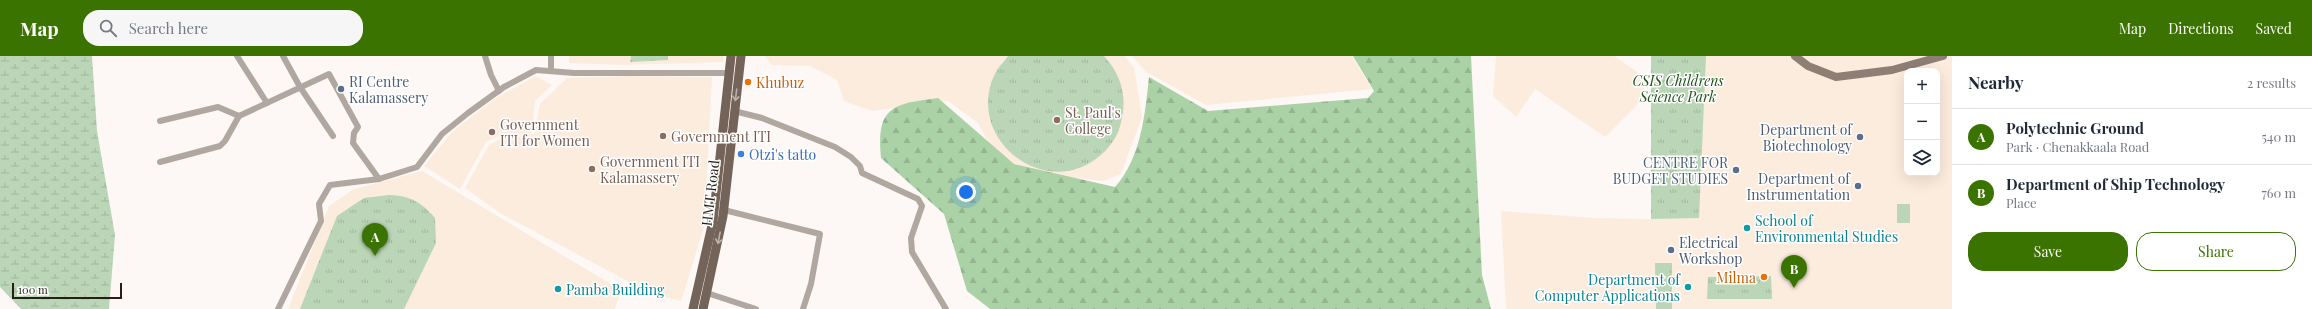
<!DOCTYPE html>
<html lang="en">
<head>
<meta charset="utf-8">
<style>
  body { margin:0; font-family:"Playfair Display",serif; background:#f6f6f7; color:#1f2937 }
  .controls { position:absolute; right:12px; top:12px; display:grid; overflow:hidden; border-radius:8px; box-shadow:0 4px 16px #0002 }
  .controls button { width:36px; height:36px; display:grid; place-items:center; padding:0; border:0; border-bottom:1px solid #e0e1e3; background:#fff; color:#1f2937; font:20px sans-serif }
  .scale { position:absolute; left:12px; bottom:10px; width:110px; box-sizing:border-box; padding-left:4px; border:2px solid #261f18; border-top:0; font-size:11px; line-height:14px; white-space:nowrap; color:#261f18; -webkit-text-stroke:3px #fff; paint-order:stroke }
  .you { position:absolute; left:966px; top:136px; width:14px; height:14px; margin:-10px; border:3px solid #fff; border-radius:50%; background:#1a73e8; box-shadow:0 0 0 6px #1a73e833 }
  .badge { display:grid; place-items:center; width:26px; height:26px; border-radius:50%; background:#3b7301; color:#fff; font-size:13px; font-weight:700 }
  .pin { position:absolute; translate:-50% -33px; filter:drop-shadow(0 1px 2px #0008) }
  .pin::after { content:''; position:absolute; top:21px; width:14px; height:12px; background:inherit; clip-path:polygon(0 0,100% 0,50% 100%) }
  .list { margin:0; padding:0; list-style:none }
  h2 { display:flex; justify-content:space-between; align-items:center; height:52px; margin:0; padding:0 16px; font-size:17px }
  h2 small { font-size:13px; font-weight:400; color:#747a83 }
  .list li { display:grid; grid-template-columns:26px 1fr auto; gap:12px; align-items:center; box-sizing:border-box; height:56px; padding:0 16px; border-top:1px solid #e0e1e3 }
  .list b { display:block; font-size:15px; white-space:nowrap }
  .list p { margin:0; font-size:13px; white-space:nowrap; color:#747a83 }
  .list em { font-size:13px; font-style:normal; color:#747a83 }
  .actions { display:flex; gap:8px; padding:12px 16px }
  .actions a { flex:1; padding:9px 0; border:1px solid #3b7301; border-radius:16px; text-align:center; font-size:14px; color:#3b7301 }
  .actions .main { background:#3b7301; color:#fff }
  .icon { flex:none; width:22px; height:22px; fill:none; stroke:currentColor; stroke-width:2; stroke-linecap:round; stroke-linejoin:round }
  .map { position:relative; flex:none; width:1952px; height:253px; overflow:hidden }
  header { display:flex; align-items:center; gap:24px; box-sizing:border-box; height:56px; padding:0 20px; background:#3b7301; color:#fff }
  header strong { font-size:19px }
  nav { display:flex; gap:22px; margin-inline-start:auto; font-size:14px }
  .search { width:280px; height:36px; background:#f6f6f7; display:flex; align-items:center; gap:10px; box-sizing:border-box; padding:0 14px; border-radius:16px; color:#747a83; font-size:15px }
  main { display:flex }
  aside { flex:1; background:#fff }
  .map>svg:first-child { display:block }
</style>
</head>
<body>
<header>
<strong>Map</strong>
<div class="search"><svg class="icon" aria-label="search" viewBox="0 0 24 24"><circle cx="10" cy="10" r="6"/><path d="M15 15l6 6"/></svg>Search here</div>
<nav><a>Map</a><a>Directions</a><a>Saved</a></nav>
</header>
<main>
<div class="map">
<svg width="1952" height="253" viewBox="0 0 1952 253">
  <defs>
    <pattern id="grass-tufts" width="24" height="20" patternUnits="userSpaceOnUse"><rect width="24" height="20" fill="#bad6b6"/><path d="M3 7l-1-3M5 7V3M7 7l1-3M15 17l-1-3M17 17v-4M19 17l1-3" fill="none" stroke="#a0b79c"/></pattern>
    <pattern id="forest-firs" width="22" height="20" patternUnits="userSpaceOnUse"><rect width="22" height="20" fill="#abd2a6"/><path d="M5 1l3.5 6h-7zM16 11l3.5 6h-7z" fill="#93b48e"/></pattern>
    <pattern id="wetland-marsh" width="20" height="14" patternUnits="userSpaceOnUse"><rect width="20" height="14" fill="#bad6b6"/><path d="M1 5h8M5 5V1M11 12h8M15 12V8" fill="none" stroke="#a0b79c"/></pattern>
  </defs>
  <rect width="100%" height="100%" fill="#fdf8f5"/>
  <g fill="#fcecde" fill-rule="evenodd">
    <polygon points="569,0 724,0 723,6 624,9 569,7"/>
    <polygon points="765,0 1124,0 1134,11 1142,61 1121,118 1104,125 1029,117 994,96 978,67 948,45 872,55 844,45 837,24 810,10 771,9"/>
    <polygon points="1132,0 1352,0 1372,33 1206,49 1146,16"/>
    <polygon points="1496,0 1614,0 1648,23 1640,46 1605,81 1535,33 1516,61 1493,40"/>
    <path d="M1654,0h298v253h-446l-5,-98 93,7 57,1zM1907,15h30v102h-30z"/>
    <polygon points="535,20 552,29 535,45 532,77 496,81 486,86 460,133 424,110 453,75 493,44"/>
    <polygon points="627,20 712,21 704,171 681,245 652,238 500,157 465,132 489,89 500,83 534,78 540,48 567,22"/>
    <polygon points="422,115 621,234 615,253 288,253 329,150 354,133"/>
  </g>
  <g fill="url(#grass-tufts)">
    <polygon points="631,0 668,0 668,4 630,6"/>
    <path d="M1008,0h96c16,17 23,39 18,61 -2,15 -9,27 -20,37 -56,51 -142,-18 -105,-84 3,-5 8,-9 11,-14z"/>
    <polygon points="1651,0 1706,0 1699,162 1651,163"/>
    <path d="M389,139c22,1 32,7 46,23l1,25 -32,66h-104l37,-93 27,-18z"/>
    <polygon points="1655,207 1672,207 1672,253 1656,253"/>
    <polygon points="1771,220 1772,243 1707,243 1708,221"/>
  </g>
  <path fill="url(#forest-firs)" d="M1353,0h118l11,219 9,34h-501l-23,-18 -23,-77 -63,-56c-5,-51 11,-54 57,-60l76,66 101,23c26,-29 30,-72 34,-110l59,34 160,-13 6,-7z"/>
  <polygon fill="url(#wetland-marsh)" points="0,0 92,0 97,75 115,179 109,253 21,253 0,231"/>
  <rect fill="#bad6b6" x="1897" y="148" width="13" height="19"/>
  <g fill="none" stroke-linecap="round" stroke-linejoin="round">
    <g stroke="#b1a7a1" stroke-width="6">
      <polyline points="237,0 267,47"/>
      <polyline points="283,0 300,31 333,80"/>
      <polyline points="485,0 491,19 499,35"/>
      <polyline points="551,0 551,15"/>
      <polyline points="734,55 762,62 835,91 851,101 860,110 862,117 918,143 922,150 911,182 912,196 946,253"/>
      <polyline points="160,65 218,51 239,60"/>
      <polyline points="160,106 220,90 225,85 239,60 329,18 358,71 354,77 353,87 379,123"/>
      <polyline points="724,154 820,178 811,228 803,253"/>
      <polyline points="707,237 756,253"/>
      <polyline points="278,253 321,165 319,148 330,129 379,123 417,111 442,78 468,57 504,31 536,14 574,17 729,17"/>
    </g>
    <polyline stroke="#8d7f76" stroke-width="8" points="1795,0 1808,10 1836,21 1892,14 1943,0"/>
    <g stroke="#746358" stroke-width="9">
      <polyline points="693,253 713,165 731,0"/>
      <polyline points="703,253 723,160 741,0"/>
    </g>
  </g>
  <defs><path id="oneway-shaft" d="M-6 0H5M1.5-3L5.5 0L1.5 3" fill="none" stroke-width="1.6" stroke-linecap="round" stroke-linejoin="round"/></defs>
  <g stroke="#bab1ac">
    <use href="#oneway-shaft" transform="translate(736 39) rotate(97)"/>
    <use href="#oneway-shaft" transform="translate(719 182) rotate(101)"/>
  </g>
  <g fill="#e8710a" stroke="#fff" stroke-width="1.5">
    <circle cx="748" cy="26" r="4"/>
    <circle cx="1764" cy="221" r="4"/>
  </g>
  <g fill="#5c6f8a" stroke="#fff" stroke-width="1.5">
    <circle cx="341" cy="33" r="4"/>
    <circle cx="1860" cy="81" r="4"/>
    <circle cx="1736" cy="114" r="4"/>
    <circle cx="1858" cy="130" r="4"/>
    <circle cx="1671" cy="194" r="4"/>
  </g>
  <g fill="#8d6e63" stroke="#fff" stroke-width="1.5">
    <circle cx="1057" cy="64" r="4"/>
    <circle cx="492" cy="76" r="4"/>
    <circle cx="663" cy="80" r="4"/>
    <circle cx="592" cy="113" r="4"/>
  </g>
  <circle fill="#3f7fe0" stroke="#fff" stroke-width="1.5" cx="741" cy="98" r="4"/>
  <g fill="#0f9aa8" stroke="#fff" stroke-width="1.5">
    <circle cx="1747" cy="172" r="4"/>
    <circle cx="1688" cy="231" r="4"/>
    <circle cx="558" cy="233" r="4"/>
  </g>
  <g text-anchor="middle" dominant-baseline="central" stroke-width="3" stroke-linejoin="round" paint-order="stroke">
    <g font-size="14" font-style="italic" fill="#1e5118" stroke="#fff">
      <text x="1678" y="24">CSIS Childrens<tspan x="1678" dy="16">Science Park</tspan></text>
    </g>
    <g font-size="14" fill="#4e5e75" stroke="#fff" text-anchor="end">
      <text x="349" y="25" text-anchor="start">RI Centre<tspan x="349" dy="16">Kalamassery</tspan></text>
      <text x="1852" y="73">Department of<tspan x="1852" dy="16">Biotechnology</tspan></text>
      <text x="1728" y="106">CENTRE FOR<tspan x="1728" dy="16">BUDGET STUDIES</tspan></text>
      <text x="1850" y="122">Department of<tspan x="1850" dy="16">Instrumentation</tspan></text>
      <text x="1679" y="186" text-anchor="start">Electrical<tspan x="1679" dy="16">Workshop</tspan></text>
    </g>
    <g font-size="14" fill="#c56008" stroke="#fff" text-anchor="start">
      <text x="756" y="26">Khubuz</text>
      <text x="1756" y="221" text-anchor="end">Milma</text>
    </g>
    <g font-size="14" fill="#785e54" stroke="#fff" text-anchor="start">
      <text x="1065" y="56">St. Paul's<tspan x="1065" dy="16">College</tspan></text>
      <text x="500" y="68">Government<tspan x="500" dy="16">ITI for Women</tspan></text>
      <text x="671" y="80">Government ITI</text>
      <text x="600" y="105">Government ITI<tspan x="600" dy="16">Kalamassery</tspan></text>
    </g>
    <g font-size="14" fill="#366cbe" stroke="#fff" text-anchor="start">
      <text x="749" y="98">Otzi's tatto</text>
    </g>
    <g font-size="14" fill="#261f18" stroke="#fff">
      <text transform="translate(710 137) rotate(-83)">HMT Road</text>
    </g>
    <g font-size="14" fill="#0d838f" stroke="#fff" text-anchor="start">
      <text x="1755" y="164">School of<tspan x="1755" dy="16">Environmental Studies</tspan></text>
      <text x="1680" y="223" text-anchor="end">Department of<tspan x="1680" dy="16">Computer Applications</tspan></text>
      <text x="566" y="233">Pamba Building</text>
    </g>
  </g>
</svg>
<div class="controls">
<button>+</button>
<button>−</button>
<button><svg class="icon" aria-label="layers" viewBox="0 0 24 24"><path d="M12 4l9 5-9 5-9-5zM3 14l9 5 9-5"/></svg></button>
</div>
<div class="scale">100 m</div>
<div class="you"></div>
<div class="pin badge" style="left:375px;top:200px">A</div>
<div class="pin badge" style="left:1794px;top:232px">B</div>
</div>
<aside>
<h2>Nearby<small>2 results</small></h2>
<ul class="list">
<li><span class="badge">A</span><div><b>Polytechnic Ground</b><p>Park · Chenakkaala Road</p></div><em>540 m</em></li>
<li><span class="badge">B</span><div><b>Department of Ship Technology</b><p>Place</p></div><em>760 m</em></li>
</ul>
<div class="actions"><a class="main">Save</a><a>Share</a></div>
</aside>
</main>
</body>
</html>
